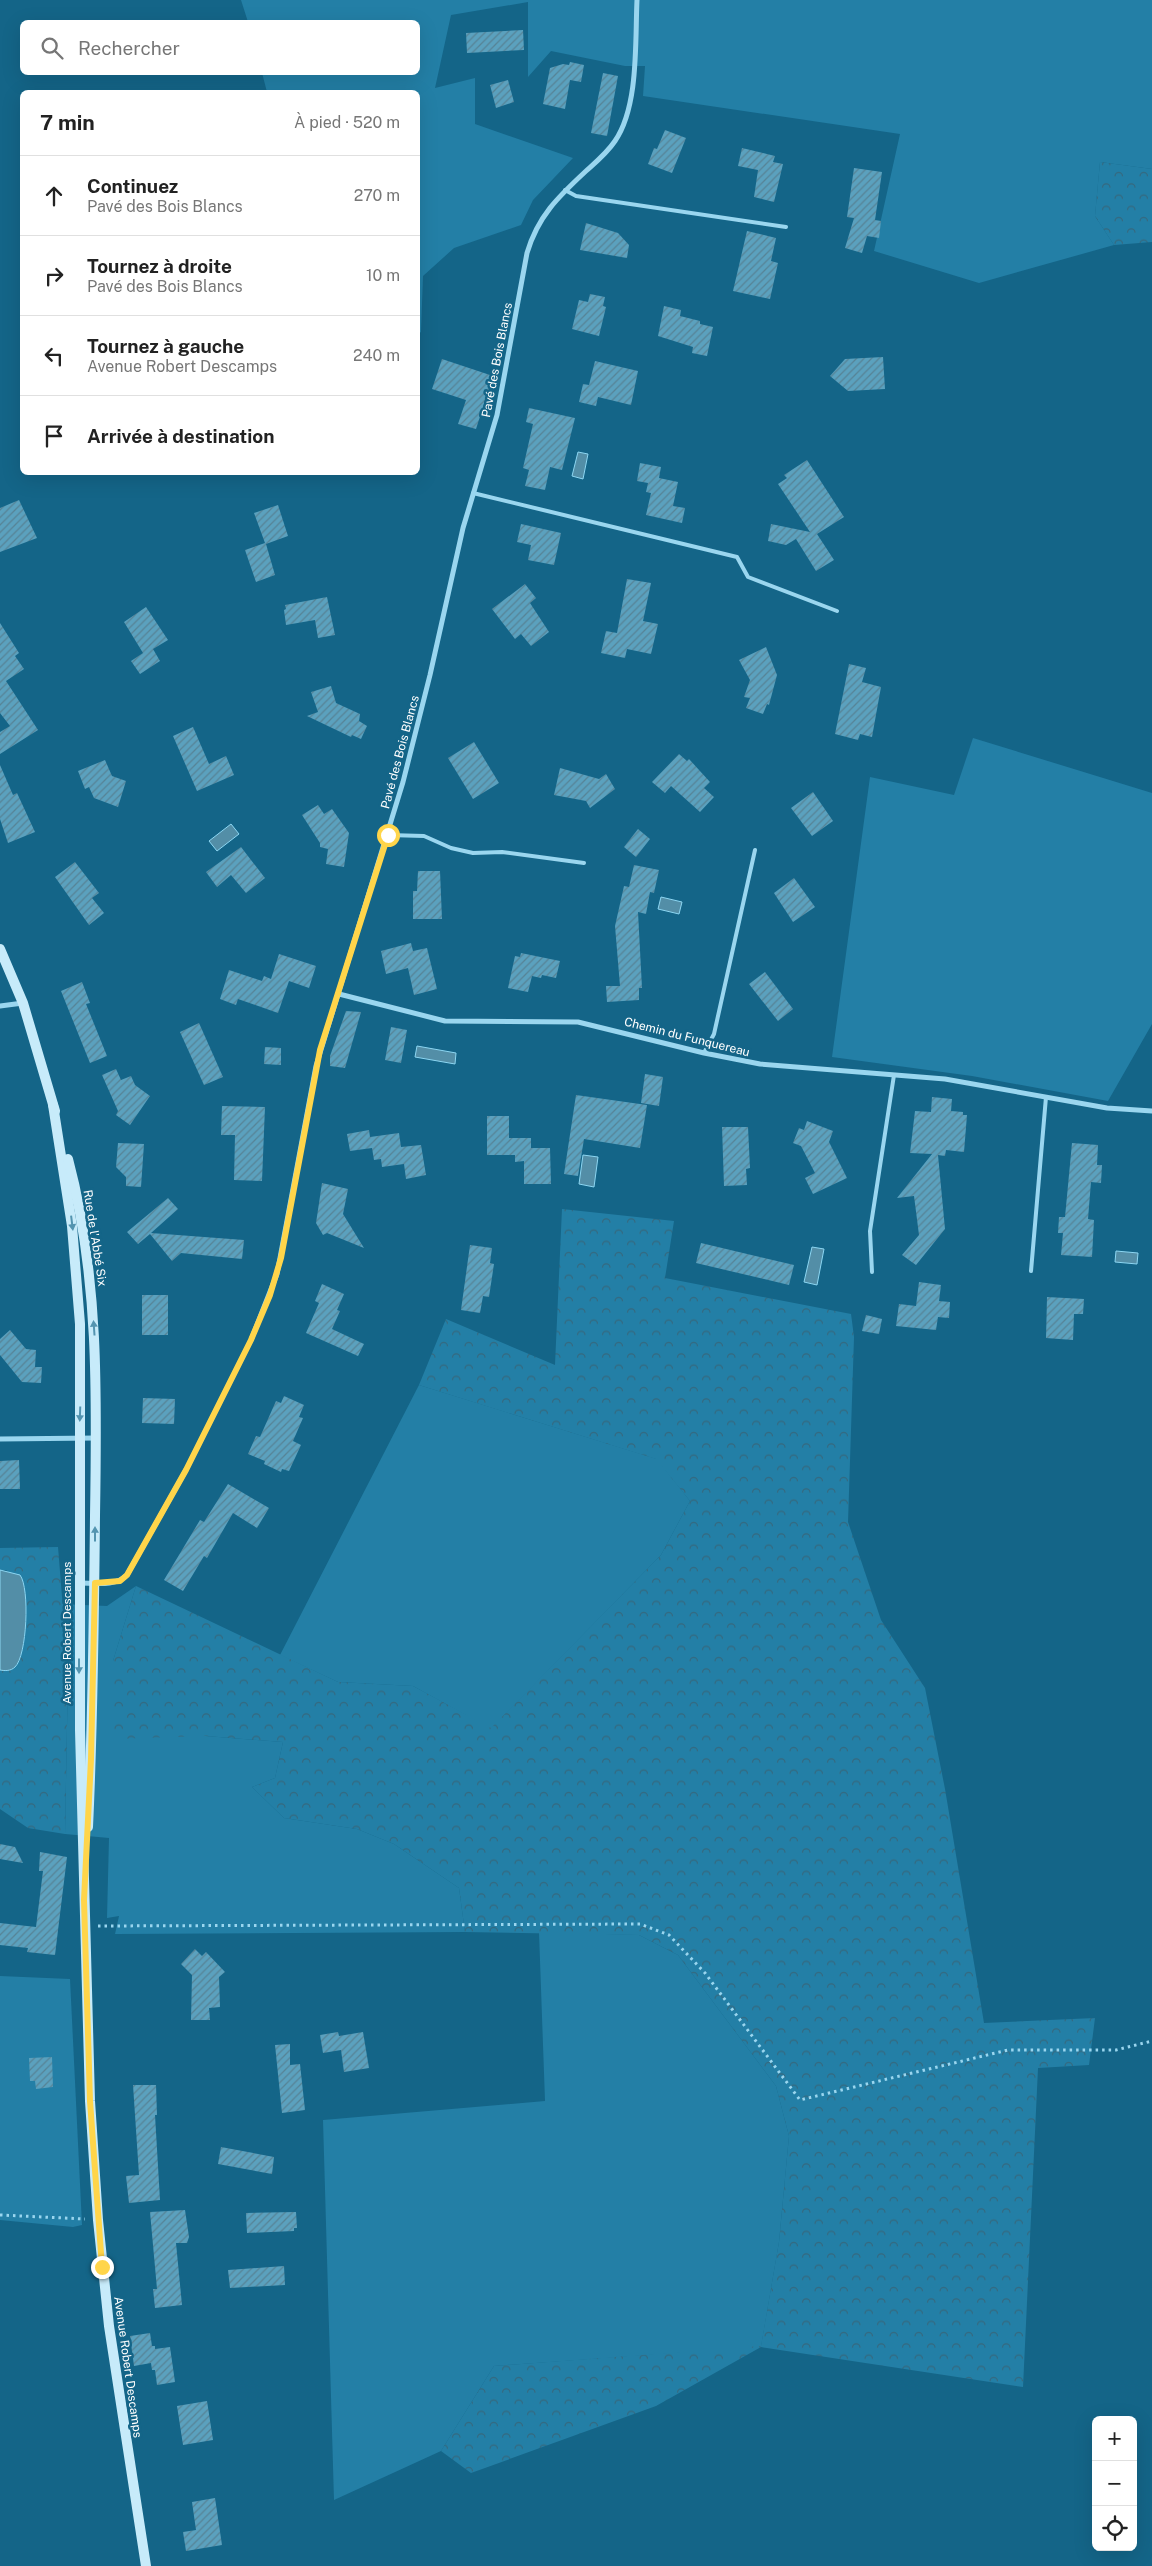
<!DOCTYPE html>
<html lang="fr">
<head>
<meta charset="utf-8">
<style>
  body { margin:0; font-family:"Public Sans",sans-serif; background:#f6f6f6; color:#222 }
  .controls { position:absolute; right:15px; bottom:15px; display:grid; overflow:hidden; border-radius:8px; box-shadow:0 5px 20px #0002 }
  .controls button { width:45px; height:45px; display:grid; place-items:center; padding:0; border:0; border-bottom:1px solid #e0e0e0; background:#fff; color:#222; font:25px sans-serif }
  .stop { position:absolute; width:15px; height:15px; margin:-11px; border:4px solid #ffd54a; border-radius:50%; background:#fff }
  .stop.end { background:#ffd54a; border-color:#fff; box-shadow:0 1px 5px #0008 }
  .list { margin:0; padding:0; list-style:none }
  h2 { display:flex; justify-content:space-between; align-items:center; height:65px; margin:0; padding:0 20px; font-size:21px }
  h2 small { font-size:16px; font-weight:400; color:#767676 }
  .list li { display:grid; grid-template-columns:32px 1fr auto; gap:15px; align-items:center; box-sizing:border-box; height:80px; padding:0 20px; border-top:1px solid #e0e0e0 }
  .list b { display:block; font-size:19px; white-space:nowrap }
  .list p { margin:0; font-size:16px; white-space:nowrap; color:#767676 }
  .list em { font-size:16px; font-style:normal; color:#767676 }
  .icon { flex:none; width:28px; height:28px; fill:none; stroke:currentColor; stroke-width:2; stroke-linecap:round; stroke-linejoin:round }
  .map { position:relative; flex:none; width:1152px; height:2566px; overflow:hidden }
  .search { position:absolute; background:#fff; box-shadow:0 5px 20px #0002; left:20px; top:20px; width:400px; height:55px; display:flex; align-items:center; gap:12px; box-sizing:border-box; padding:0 18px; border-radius:8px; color:#767676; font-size:19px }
  .panel { position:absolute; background:#fff; box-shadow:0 5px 20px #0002; left:20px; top:90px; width:400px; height:385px; border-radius:8px }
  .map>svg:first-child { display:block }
</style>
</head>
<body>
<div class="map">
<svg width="1152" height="2566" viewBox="0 0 1152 2566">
  <defs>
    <pattern id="forest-crowns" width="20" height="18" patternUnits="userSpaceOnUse" patternTransform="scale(1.25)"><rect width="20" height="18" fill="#237fa6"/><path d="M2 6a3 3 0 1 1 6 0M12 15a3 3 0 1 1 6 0" fill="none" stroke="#35687e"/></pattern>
    <pattern id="building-hatch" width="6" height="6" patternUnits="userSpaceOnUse" patternTransform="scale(1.25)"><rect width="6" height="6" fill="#5ba1be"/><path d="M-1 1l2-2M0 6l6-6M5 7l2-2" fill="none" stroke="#568396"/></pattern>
  </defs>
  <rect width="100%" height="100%" fill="#146588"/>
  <g fill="#237fa6">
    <polygon points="241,0 1152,0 1152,169 1100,162 1095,216 1114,245 979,283 874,251 900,134 643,96 645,66 625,66 551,51 528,77 528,2 451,15 435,88 475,78 475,124 573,158 533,200 521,225 454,248 423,276 421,332 418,334 418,92 267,92 262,73 418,72 418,22 248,22"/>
    <polygon points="973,738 1152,793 1152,1024 1108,1101 972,1076 832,1057 870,777 954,795"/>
    <polygon points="419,1385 657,1459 690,1501 661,1555 491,1729 413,1686 338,1682 280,1655"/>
    <polygon points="136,1586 113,1661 206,1736 283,1742 275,1778 252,1787 284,1818 357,1829 394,1844 459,1888 465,1932 115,1934 119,1916 107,1918 109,1838 65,1834 68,1672 61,1604 107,1606"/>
    <polygon points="539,1932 639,1935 678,1955 776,2086 789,2136 779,2242 761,2347 494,2366 441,2451 334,2500 323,2120 545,2101"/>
    <polygon points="0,1976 70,1979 82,2225 73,2227 0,2220"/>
  </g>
  <g fill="url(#forest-crowns)">
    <polygon points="1100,162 1152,169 1152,242 1114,245 1095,216"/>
    <polygon points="562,1209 674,1221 665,1278 851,1314 854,1337 848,1522 881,1620 925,1688 945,1789 984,2023 1095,2018 1089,2065 1038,2068 1023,2387 761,2347 656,2406 471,2473 441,2451 494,2366 761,2346 779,2242 789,2136 776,2086 678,1955 639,1935 465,1932 459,1888 394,1844 357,1829 284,1818 252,1787 275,1778 283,1742 206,1736 113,1739 113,1661 136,1586 338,1682 413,1686 491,1728 661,1555 690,1501 656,1459 419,1385 446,1319 555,1365"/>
    <polygon points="58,1547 68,1672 65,1834 28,1828 0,1809 0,1670 5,1671 23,1647 26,1623 24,1584 6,1570 0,1570 0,1548"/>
  </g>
  <g fill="#538ea7" stroke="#8cd6f2">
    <polygon points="578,452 588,454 583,479 572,476"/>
    <polygon points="231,824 239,834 217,851 209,841"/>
    <polygon points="661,897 682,902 679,914 658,909"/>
    <polygon points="417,1046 456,1053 455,1064 415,1057"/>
    <polygon points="583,1155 598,1157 594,1187 579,1184"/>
    <polygon points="812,1247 824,1249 817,1285 804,1282"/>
    <polygon points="1116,1251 1138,1253 1137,1264 1115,1262"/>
    <path d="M0,1570l20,5c10,13 7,81 -5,92 -4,4 -10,4 -15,3z"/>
  </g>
  <g fill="url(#building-hatch)">
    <polygon points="523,30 524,50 467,53 466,33"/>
    <polygon points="570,62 584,65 581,82 570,80 565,109 543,104 550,68 563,64 569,65"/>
    <polygon points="603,73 618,76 607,136 591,133"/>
    <polygon points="508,80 514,102 496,108 490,85"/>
    <polygon points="665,130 686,138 672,173 648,164 654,148 657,149"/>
    <polygon points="742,148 775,156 773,162 783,164 774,202 754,197 758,170 738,166"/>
    <polygon points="854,168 882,172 875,220 881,221 879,238 867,236 862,253 845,248 854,218 847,217"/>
    <polygon points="586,223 618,233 629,245 627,258 580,250"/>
    <polygon points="747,231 776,238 771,261 778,263 770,299 733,291"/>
    <polygon points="590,294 605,297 603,306 606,307 599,336 572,329 579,300 588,302"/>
    <polygon points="664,306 681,310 680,316 700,321 700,324 713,327 707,356 692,353 693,347 658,336"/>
    <polygon points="883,357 885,389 848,391 830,376 845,359"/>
    <polygon points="442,359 493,376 476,429 458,424 466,400 432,389"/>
    <polygon points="595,361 638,371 631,405 598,397 596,406 579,402 583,384 589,385"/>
    <polygon points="529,408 575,418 562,470 550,467 545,490 525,486 529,470 523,468 533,424 526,422"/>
    <polygon points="807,460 844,517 817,534 834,560 816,571 796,539 786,545 768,541 771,524 810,532 778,484 787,478 784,475"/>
    <polygon points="640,463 661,467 659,478 678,482 673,506 685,508 682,523 646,515 651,493 646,492 648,483 637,481"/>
    <polygon points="19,500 37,538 0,552 0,508"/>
    <polygon points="278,505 288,536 266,544 275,575 256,582 245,550 265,543 254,513"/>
    <polygon points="521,524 561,533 554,565 528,560 531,545 517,542"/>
    <polygon points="627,579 651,583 643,621 658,624 651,654 627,649 625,658 601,653 606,631 617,633"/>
    <polygon points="525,584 536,598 530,603 549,632 531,646 521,634 515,639 492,609"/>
    <polygon points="327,597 335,635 318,638 315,620 286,625 284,610 286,609 285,605"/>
    <polygon points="146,607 168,640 153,649 160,661 140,674 131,661 143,653 124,622"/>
    <polygon points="0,623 19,653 15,656 24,669 6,681 38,730 0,754 0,732 10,726 0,713"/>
    <polygon points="766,647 777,675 769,705 767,704 763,714 746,708 750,698 744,697 750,680 739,660"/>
    <polygon points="849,664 866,668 862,682 881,687 872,737 860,734 858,740 835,734"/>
    <polygon points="331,686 336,703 360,714 359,721 367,726 361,739 352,735 351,737 307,716 318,712 311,692"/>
    <polygon points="193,727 209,764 226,756 234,775 197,791 173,736"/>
    <polygon points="474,742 499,783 473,799 448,758"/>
    <polygon points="679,754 687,761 689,759 710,782 704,788 714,797 700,812 671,786 665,793 652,782"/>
    <polygon points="105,760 112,776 126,781 118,807 94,798 89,787 85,789 78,771"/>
    <polygon points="0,765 13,795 17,793 35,832 8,843 0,819"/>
    <polygon points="560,768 599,779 606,774 615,789 590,808 586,801 554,795"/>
    <polygon points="813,792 833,821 812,836 791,808"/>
    <polygon points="318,805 324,814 332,809 349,833 344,867 326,864 328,849 320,847 320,843 302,815"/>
    <polygon points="638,829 650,839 636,857 624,847"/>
    <polygon points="241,847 265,878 246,893 231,875 217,887 206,872"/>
    <polygon points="75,862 99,893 92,898 104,913 89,925 55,877"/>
    <polygon points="634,865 659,870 654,893 650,892 646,914 638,912 642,988 639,988 639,1000 607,1002 606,986 620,986 615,926 624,886 629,887"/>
    <polygon points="418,871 440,871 442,919 413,919 413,891 417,891"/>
    <polygon points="794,878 815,907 793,922 774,893"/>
    <polygon points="411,943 413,951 427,948 437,989 414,995 408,968 386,974 381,951"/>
    <polygon points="521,953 560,961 556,978 542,975 541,978 532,976 528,992 508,988 515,956 520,957"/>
    <polygon points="279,954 316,966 309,988 289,981 278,1013 238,999 236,1005 220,999 229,970 262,981 264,976 271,979"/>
    <polygon points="765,972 793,1009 778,1021 749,984"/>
    <polygon points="82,982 90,1003 86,1004 107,1056 90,1063 61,991"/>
    <polygon points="346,1011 361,1012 345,1068 330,1066 330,1056"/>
    <polygon points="199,1023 223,1077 204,1085 180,1032"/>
    <polygon points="391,1027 407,1030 401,1063 385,1060"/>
    <polygon points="265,1047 281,1048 281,1065 264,1064"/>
    <polygon points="116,1069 121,1080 131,1076 135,1085 150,1096 130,1125 116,1115 118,1111 102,1075"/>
    <polygon points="645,1074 663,1077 659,1106 641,1103"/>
    <polygon points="576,1095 647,1105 640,1148 584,1139 578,1176 564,1174"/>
    <polygon points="932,1097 952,1099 951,1111 963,1112 963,1115 967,1115 964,1152 946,1150 945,1156 938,1155 945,1229 916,1265 902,1255 919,1235 914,1196 897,1198 932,1154 910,1153 915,1111 931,1112"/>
    <polygon points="222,1106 265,1107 262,1181 234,1180 235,1135 221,1135"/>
    <polygon points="487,1116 509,1116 509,1138 531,1138 531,1148 550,1148 551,1184 524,1184 524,1161 515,1162 515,1155 487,1155"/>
    <polygon points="807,1121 833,1131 829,1142 847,1178 813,1194 805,1178 815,1173 801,1146 793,1143 799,1128 804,1130"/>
    <polygon points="722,1127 748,1127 750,1168 746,1169 747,1185 724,1186"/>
    <polygon points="369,1130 370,1137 399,1133 401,1147 421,1145 426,1175 406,1179 404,1164 382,1167 381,1159 374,1160 372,1148 350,1151 347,1134"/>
    <polygon points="118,1143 144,1144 141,1187 126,1186 126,1177 116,1167"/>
    <polygon points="1072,1143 1098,1145 1097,1165 1102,1165 1101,1183 1091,1182 1088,1219 1094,1220 1092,1257 1061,1255 1063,1233 1058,1233 1059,1217 1065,1217"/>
    <polygon points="322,1183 348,1189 343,1214 364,1248 327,1233 323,1235 316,1223"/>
    <polygon points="168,1198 178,1209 151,1233 244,1240 242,1259 181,1253 172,1261 150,1234 138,1244 127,1232"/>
    <polygon points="701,1243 794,1265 789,1285 696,1263"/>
    <polygon points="470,1245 492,1248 490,1263 494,1264 489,1297 483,1296 480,1313 461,1310"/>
    <polygon points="919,1282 941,1285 939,1301 950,1302 949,1318 938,1317 936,1330 896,1326 899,1304 916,1306"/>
    <polygon points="322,1284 344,1294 337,1310 340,1311 332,1329 364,1344 358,1356 306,1333 319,1303 315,1301"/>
    <rect x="142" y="1295" width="26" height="40"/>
    <polygon points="1047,1297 1084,1299 1083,1314 1074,1314 1073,1340 1046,1338"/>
    <polygon points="866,1315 882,1319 879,1334 862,1331"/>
    <polygon points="10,1330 26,1349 36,1350 35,1367 42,1367 41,1383 22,1382 0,1355 0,1339"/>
    <polygon points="284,1396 304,1405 299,1417 303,1418 293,1441 301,1445 289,1471 282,1469 281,1472 264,1464 265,1461 248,1454 256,1436 260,1437 276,1401 281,1403"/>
    <polygon points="143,1398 175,1399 174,1424 142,1423"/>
    <polygon points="19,1460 20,1489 0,1489 0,1461"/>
    <polygon points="228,1484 269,1508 257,1528 233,1513 207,1558 204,1556 183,1591 164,1580 200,1520 204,1522"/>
    <polygon points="0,1844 15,1847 23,1863 0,1859"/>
    <polygon points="40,1852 67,1857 55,1955 27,1952 28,1948 0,1945 0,1923 36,1927 43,1871 39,1871"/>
    <polygon points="195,1949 202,1956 206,1952 225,1972 219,1977 220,2007 209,2008 210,2020 191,2020 192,1975 181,1964"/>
    <polygon points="338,2032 339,2036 363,2032 369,2068 344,2072 341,2050 323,2053 320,2035"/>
    <polygon points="290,2044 290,2065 300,2064 305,2110 282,2113 275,2045"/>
    <polygon points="52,2057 53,2087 36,2089 35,2081 30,2081 29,2058"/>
    <polygon points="133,2085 156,2085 157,2115 155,2115 160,2200 129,2203 126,2176 139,2175"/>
    <polygon points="221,2147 274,2157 272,2174 218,2164"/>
    <polygon points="185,2210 189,2237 187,2243 176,2243 182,2305 155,2308 153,2289 157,2289 150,2212"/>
    <polygon points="296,2212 297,2228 294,2228 294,2231 247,2233 246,2213"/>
    <polygon points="284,2266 285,2285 230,2288 228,2270"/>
    <polygon points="150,2333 152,2346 155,2346 155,2349 170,2347 175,2382 157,2385 155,2370 152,2370 151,2363 134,2366 130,2336"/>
    <polygon points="207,2401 213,2440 183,2445 177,2406"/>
    <polygon points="215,2498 222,2545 186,2551 183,2532 196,2530 192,2502"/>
  </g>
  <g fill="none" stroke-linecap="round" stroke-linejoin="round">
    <g stroke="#9ad6ef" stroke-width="3" stroke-dasharray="2.5 4" stroke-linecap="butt">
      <polyline points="98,1926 640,1924 669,1935 705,1973 800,2100 1008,2050 1116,2050 1152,2041"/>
      <polyline points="0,2215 85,2219"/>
    </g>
    <g stroke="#9ad6ef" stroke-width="4">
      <polyline points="565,190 576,196 786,227"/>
      <polyline points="473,493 737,557 748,577 837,611"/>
      <polyline points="388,835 424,836 451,848 473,853 502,852 584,863"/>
      <polyline points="704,1053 714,1034 755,850"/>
      <polyline points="1031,1271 1046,1097"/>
      <polyline points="872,1272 870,1231 894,1075"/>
    </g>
    <g stroke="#9ad6ef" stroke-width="5">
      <polyline points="339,994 445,1021 578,1022 704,1053 760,1064 945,1079 1107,1108 1152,1111"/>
      <polyline points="0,1006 23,1003"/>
      <polyline points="0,1439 96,1438"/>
      <path d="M79,1583c16,0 36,4 48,-8l59,-105 65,-130 26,-66 39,-208 87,-284 27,-107 33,-147 34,-113 30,-162c11,-37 31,-56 59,-82 10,-9 21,-18 29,-30 24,-35 20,-99 22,-141"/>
    </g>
    <g stroke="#c7ebfa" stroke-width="10">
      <polyline points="0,949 23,1003 55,1111"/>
      <polyline points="53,1105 72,1226 80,1324 80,1730 90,2101 98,2220 109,2326 146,2566"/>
      <path d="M68,1159c31,116 29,238 27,357 -1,104 -2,207 -7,311"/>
    </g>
  </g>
  <defs><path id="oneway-solid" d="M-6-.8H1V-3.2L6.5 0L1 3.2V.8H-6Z" transform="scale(1.25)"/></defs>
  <g fill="#5394b0">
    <use href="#oneway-solid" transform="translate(72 1223) rotate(83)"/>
    <use href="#oneway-solid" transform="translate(94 1328) rotate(-94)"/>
    <use href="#oneway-solid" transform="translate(80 1414) rotate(92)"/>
    <use href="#oneway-solid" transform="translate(95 1534) rotate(-90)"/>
    <use href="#oneway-solid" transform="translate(79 1666) rotate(90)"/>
  </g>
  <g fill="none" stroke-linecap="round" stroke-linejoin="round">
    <polyline stroke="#ffd54a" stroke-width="6" points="102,2267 90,2101 84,1900 91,1759 95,1583 120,1581 127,1575 186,1470 251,1340 270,1295 281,1258 320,1050 388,835"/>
  </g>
  <g text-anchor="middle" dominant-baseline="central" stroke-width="5" stroke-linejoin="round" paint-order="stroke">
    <g font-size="12" fill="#fff" stroke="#146588">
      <text transform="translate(497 360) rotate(-79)">Pavé des Bois Blancs</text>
      <text transform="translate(400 752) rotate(-75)">Pavé des Bois Blancs</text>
      <text transform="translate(687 1037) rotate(14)">Chemin du Funquereau</text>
      <text transform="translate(95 1238) rotate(81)">Rue de l'Abbé Six</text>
      <text transform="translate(67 1633) rotate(-90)">Avenue Robert Descamps</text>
      <text transform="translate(128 2367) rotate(82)">Avenue Robert Descamps</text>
    </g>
  </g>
</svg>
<div class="controls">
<button>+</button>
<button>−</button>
<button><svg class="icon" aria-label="locate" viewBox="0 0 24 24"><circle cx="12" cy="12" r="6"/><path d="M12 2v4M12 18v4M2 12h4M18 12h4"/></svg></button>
</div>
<div class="stop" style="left:388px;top:835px"></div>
<div class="stop end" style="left:102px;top:2267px"></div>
<div class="search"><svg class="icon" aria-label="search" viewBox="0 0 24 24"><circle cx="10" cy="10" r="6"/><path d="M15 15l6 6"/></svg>Rechercher</div>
<section class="panel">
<h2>7 min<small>À pied · 520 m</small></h2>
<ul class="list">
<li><svg class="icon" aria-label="ahead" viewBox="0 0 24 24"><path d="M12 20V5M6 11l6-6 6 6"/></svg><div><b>Continuez</b><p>Pavé des Bois Blancs</p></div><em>270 m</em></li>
<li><svg class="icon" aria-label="right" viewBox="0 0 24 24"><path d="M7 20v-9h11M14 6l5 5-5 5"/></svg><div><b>Tournez à droite</b><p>Pavé des Bois Blancs</p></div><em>10 m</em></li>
<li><svg class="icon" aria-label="left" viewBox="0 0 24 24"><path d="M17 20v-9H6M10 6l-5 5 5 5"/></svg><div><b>Tournez à gauche</b><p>Avenue Robert Descamps</p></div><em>240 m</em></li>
<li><svg class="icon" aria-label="arrive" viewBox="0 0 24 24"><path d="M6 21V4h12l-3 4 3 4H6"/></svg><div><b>Arrivée à destination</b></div></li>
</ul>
</section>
</div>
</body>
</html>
